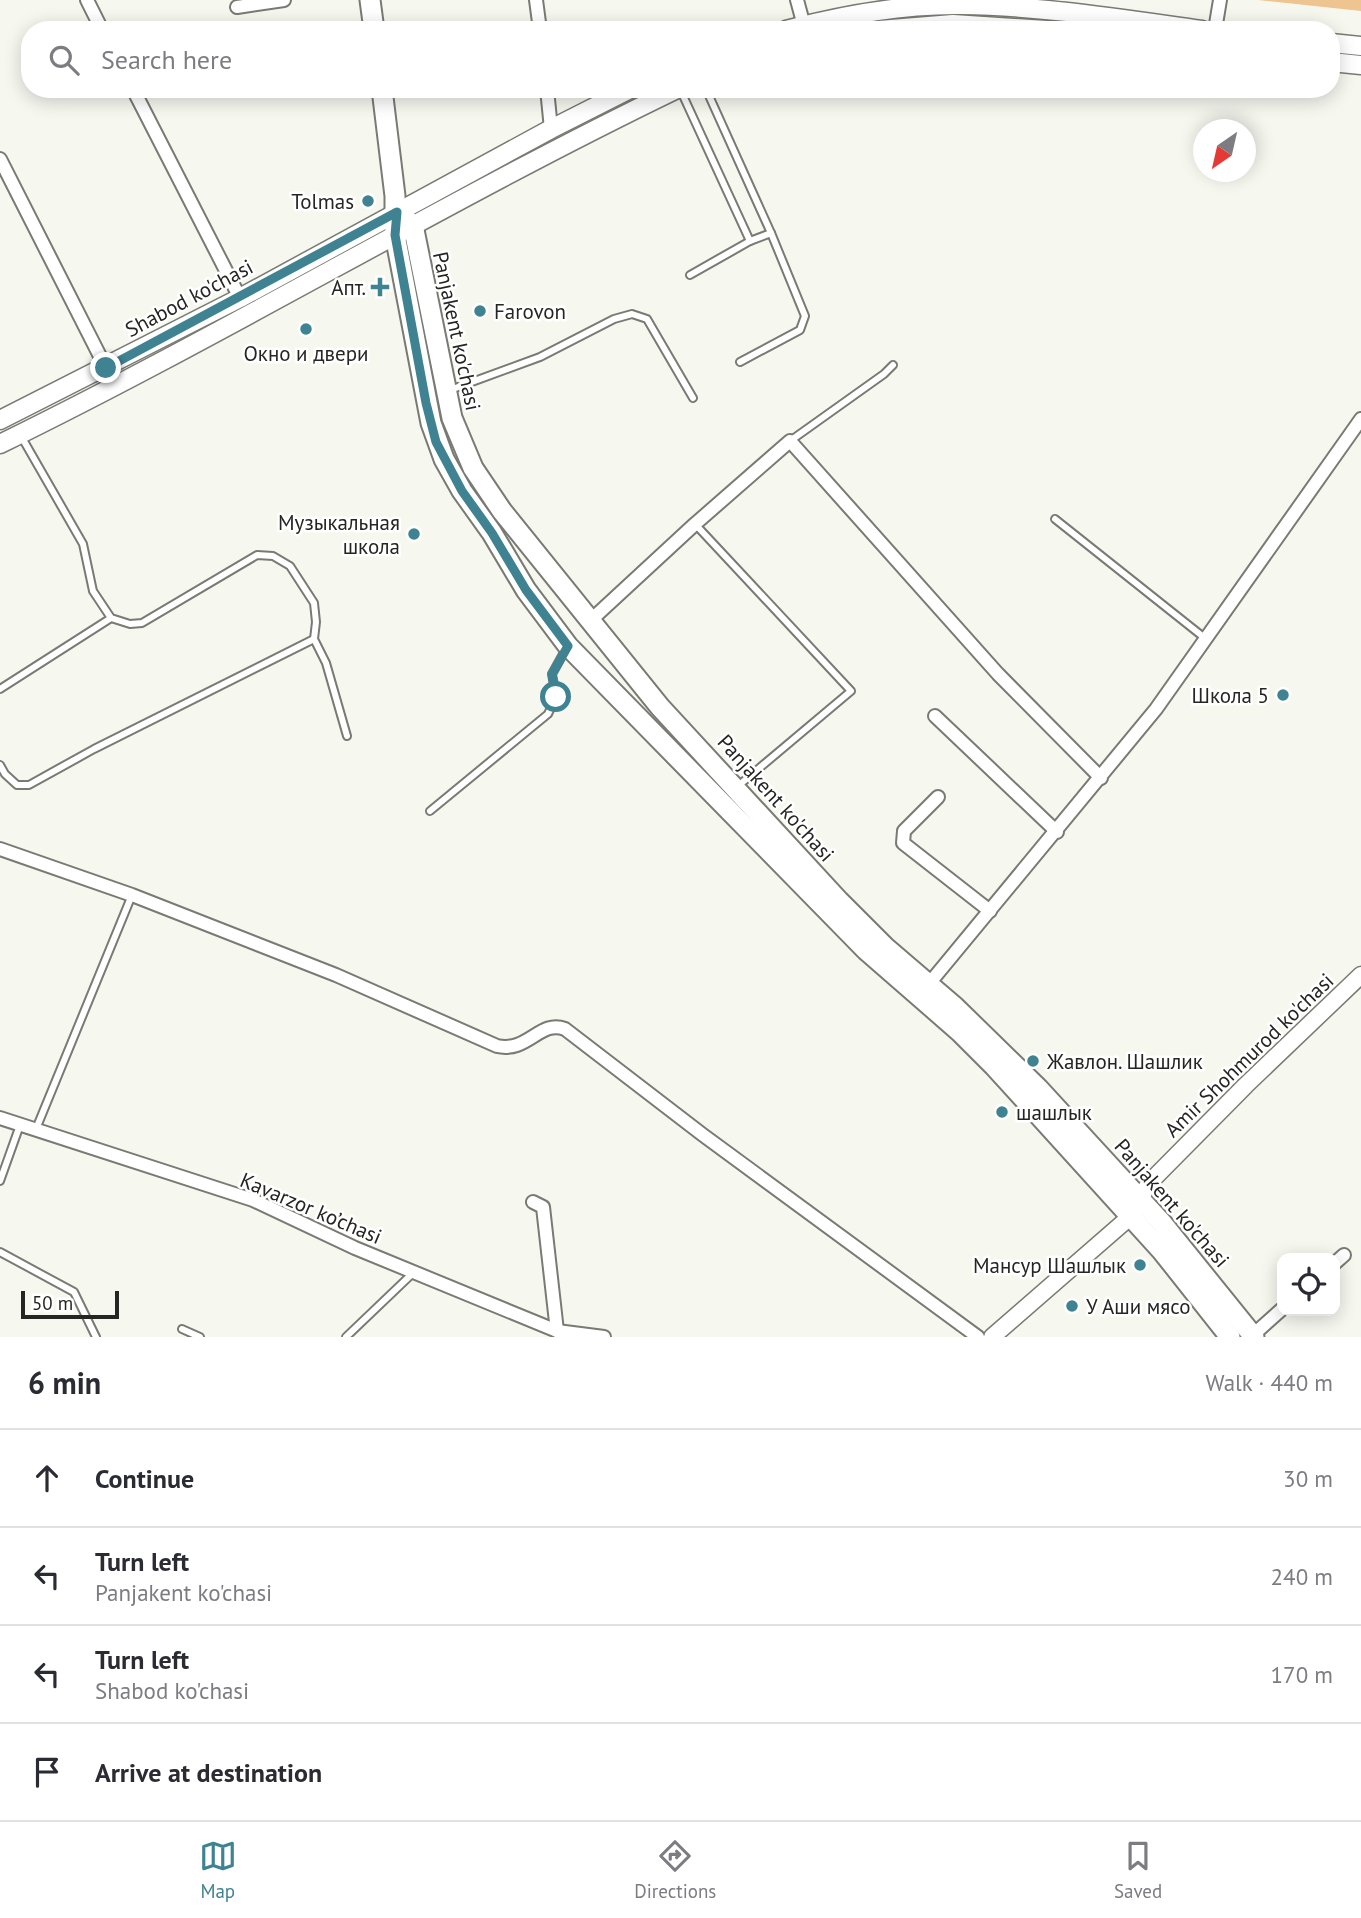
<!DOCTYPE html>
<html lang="en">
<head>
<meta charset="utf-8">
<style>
  body { margin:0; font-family:"PT Sans",sans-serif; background:#f2f2f3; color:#2b2b33 }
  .controls { position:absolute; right:21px; bottom:21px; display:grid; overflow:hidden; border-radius:14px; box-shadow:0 4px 18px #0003 }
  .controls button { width:63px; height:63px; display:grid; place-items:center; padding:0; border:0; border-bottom:2px solid #e1e1e2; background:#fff; color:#2b2b33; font:35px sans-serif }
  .compass { position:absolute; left:1193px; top:119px; width:63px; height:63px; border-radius:50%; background:#fff; box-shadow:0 4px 18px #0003; rotate:214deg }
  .scale { position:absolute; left:21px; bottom:18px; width:98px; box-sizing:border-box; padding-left:7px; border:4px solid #252623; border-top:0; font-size:19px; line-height:24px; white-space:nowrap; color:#252623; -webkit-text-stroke:5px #fff; paint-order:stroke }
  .stop { position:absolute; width:21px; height:21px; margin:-16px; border:5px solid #3f8292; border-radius:50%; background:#fff }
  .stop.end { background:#3f8292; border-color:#fff; box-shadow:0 2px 7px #0008 }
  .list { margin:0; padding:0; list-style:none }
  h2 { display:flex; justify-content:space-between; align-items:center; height:91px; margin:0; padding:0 28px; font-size:30px }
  h2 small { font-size:23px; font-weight:400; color:#7c7c81 }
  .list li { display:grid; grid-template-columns:46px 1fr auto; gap:21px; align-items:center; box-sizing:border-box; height:98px; padding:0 28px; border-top:2px solid #e1e1e2 }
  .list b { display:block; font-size:26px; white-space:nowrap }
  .list p { margin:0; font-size:23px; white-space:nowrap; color:#7c7c81 }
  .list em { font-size:23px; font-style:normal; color:#7c7c81 }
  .icon { flex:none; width:38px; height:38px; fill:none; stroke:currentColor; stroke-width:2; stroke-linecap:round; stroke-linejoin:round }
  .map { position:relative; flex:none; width:1361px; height:1337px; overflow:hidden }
  .search { position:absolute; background:#fff; box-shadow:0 4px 18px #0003; left:21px; right:21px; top:21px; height:77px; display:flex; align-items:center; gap:18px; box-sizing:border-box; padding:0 24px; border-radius:28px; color:#7c7c81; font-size:26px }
  .sheet { height:483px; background:#fff }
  nav { display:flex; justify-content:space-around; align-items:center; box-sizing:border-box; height:98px; border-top:2px solid #e1e1e2; background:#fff; font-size:19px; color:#7c7c81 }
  nav a { display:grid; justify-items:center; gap:4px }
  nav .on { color:#3f8292 }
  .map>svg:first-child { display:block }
</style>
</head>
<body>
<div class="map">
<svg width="1361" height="1337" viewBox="0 0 1361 1337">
  <rect width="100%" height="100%" fill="#f6f8f0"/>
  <polygon fill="#eec591" points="1258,0 1361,0 1361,11"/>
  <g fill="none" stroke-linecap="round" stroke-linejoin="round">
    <defs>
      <g id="service">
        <polyline points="680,89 750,241"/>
        <polyline points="706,89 771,233 805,316 800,330 740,362"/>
        <polyline points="690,275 750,241 771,233"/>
        <polyline points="450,390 540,357 614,319 632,314 647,319 693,398"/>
        <polyline points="21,436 83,544 93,591 111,618 130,624 142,623 257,555 273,556 290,566 314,603 316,622 314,639 326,663 347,736"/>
        <polyline points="790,441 884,374 893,365"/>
        <polyline points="1055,519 1206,639"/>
        <polyline points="695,524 851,691 738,786"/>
        <polyline points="0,689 111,618"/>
        <polyline points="0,765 5,774 17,785 29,785 94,749 314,639"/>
        <polyline points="430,811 548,714 556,697 552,674 567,647"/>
        <polyline points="36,1129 132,895"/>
        <polyline points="0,1181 20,1125"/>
        <polyline points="0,1252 74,1292 96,1337"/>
        <polyline points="182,1329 200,1337"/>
        <polyline points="346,1337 413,1273"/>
      </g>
      <g id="minor">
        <polyline points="87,0 102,30"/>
        <polyline points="536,0 540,30"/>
        <polyline points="797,0 804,26"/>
        <polyline points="237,7 284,0"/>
        <polyline points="1215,30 1220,0"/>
        <polyline points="133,89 240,298"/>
        <polyline points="547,89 551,129"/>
        <polyline points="0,159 106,368"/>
        <polyline points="590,621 695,524 790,441 998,674 1101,778"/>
        <polyline points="935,716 1057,832"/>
        <polyline points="938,797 904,831 903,843 990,911"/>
        <path d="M0,849l132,46 204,80 161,71c31,7 43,-27 68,-17l138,106 275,202"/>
        <polyline points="928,985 1156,709 1361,419"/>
        <polyline points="0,1118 253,1200 355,1248 557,1331 604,1337"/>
        <polyline points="533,1202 543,1207 557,1331"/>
        <polyline points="1335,1263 1344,1255"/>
        <polyline points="1253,1335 1282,1309"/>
      </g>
      <polyline id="tertiary" points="992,1337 1131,1216 1149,1183 1246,1085 1361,975"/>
      <g id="secondary">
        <path d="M786,30c57,-15 117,-26 176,-25 80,1 160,14 240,25"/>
        <polyline points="879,30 953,24 1047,30"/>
        <polyline points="1331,43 1361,46"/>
        <polyline points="1331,62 1361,65"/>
        <polyline points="0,420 240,298 551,129 630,89"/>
        <path d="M0,444c229,-112 447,-244 677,-355"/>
      </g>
      <g id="primary">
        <polyline points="370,0 374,30"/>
        <polyline points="382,89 395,196 395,235 431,423 444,459 462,491 492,533 526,590 568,646 866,950 960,1032 994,1066 1162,1251 1230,1337"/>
        <polyline points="397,212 413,225 452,418 473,468 502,511 660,707 839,901 885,947 955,1007 1038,1088 1162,1223 1254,1337"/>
      </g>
    </defs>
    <use href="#service" stroke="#797a73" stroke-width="10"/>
    <use href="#minor" stroke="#797a73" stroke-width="16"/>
    <use href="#tertiary" stroke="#797a73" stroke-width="19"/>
    <use href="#secondary" stroke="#797a73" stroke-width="21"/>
    <use href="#primary" stroke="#797a73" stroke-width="23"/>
    <use href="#service" stroke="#fff" stroke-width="6"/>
    <use href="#minor" stroke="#fff" stroke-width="12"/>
    <use href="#tertiary" stroke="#fff" stroke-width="16"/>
    <use href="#secondary" stroke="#fff" stroke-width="18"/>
    <use href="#primary" stroke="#fff" stroke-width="19"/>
  </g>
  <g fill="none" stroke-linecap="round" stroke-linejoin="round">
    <polyline stroke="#3f8292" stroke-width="9" points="106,368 397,212 395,235 426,403 436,442 462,491 492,533 526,590 568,646 552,674 556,697"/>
  </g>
  <g fill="#3f8292" stroke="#fff" stroke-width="2.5">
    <circle cx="368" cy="201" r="7"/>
    <path d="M376.5 276.5h7v7h7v7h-7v7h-7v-7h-7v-7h7z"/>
    <circle cx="480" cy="311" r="7"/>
    <circle cx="306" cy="329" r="7"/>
    <circle cx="414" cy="534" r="7"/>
    <circle cx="1283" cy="695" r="7"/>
    <circle cx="1033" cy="1061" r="7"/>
    <circle cx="1002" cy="1112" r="7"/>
    <circle cx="1140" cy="1265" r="7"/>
    <circle cx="1072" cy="1306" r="7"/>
  </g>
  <g text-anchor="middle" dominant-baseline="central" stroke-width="5" stroke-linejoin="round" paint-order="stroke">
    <g font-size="21" fill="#252623" stroke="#fff" text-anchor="end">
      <text x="354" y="201">Tolmas</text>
      <text x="366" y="287">Апт.</text>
      <text x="494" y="311" text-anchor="start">Farovon</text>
      <text x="306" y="353" text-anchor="middle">Окно и двери</text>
      <text x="400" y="522">Музыкальная<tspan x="400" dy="24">школа</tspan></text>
      <text x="1269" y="695">Школа 5</text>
      <text x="1047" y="1061" text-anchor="start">Жавлон. Шашлик</text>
      <text x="1016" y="1112" text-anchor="start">шашлык</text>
      <text x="1126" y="1265">Мансур Шашлык</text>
      <text x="1086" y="1306" text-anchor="start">У Аши мясо</text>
    </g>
    <g font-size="21" fill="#252623" stroke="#fff">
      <text transform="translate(189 298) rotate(-28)">Shabod ko'chasi</text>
      <text transform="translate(457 331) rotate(78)">Panjakent ko'chasi</text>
      <text transform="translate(776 798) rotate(48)">Panjakent ko'chasi</text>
      <text transform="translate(1249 1055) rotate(-44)">Amir Shohmurod ko'chasi</text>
      <text transform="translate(1172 1203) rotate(49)">Panjakent ko'chasi</text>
      <text transform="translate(311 1208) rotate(23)">Kavarzor ko’chasi</text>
    </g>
  </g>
</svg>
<div class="controls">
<button><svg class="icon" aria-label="locate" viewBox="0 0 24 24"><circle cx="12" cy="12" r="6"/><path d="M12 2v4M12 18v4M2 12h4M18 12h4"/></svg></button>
</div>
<svg class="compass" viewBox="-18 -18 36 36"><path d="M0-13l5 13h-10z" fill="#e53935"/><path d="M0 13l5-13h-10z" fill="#7c7c81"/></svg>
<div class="scale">50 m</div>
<div class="stop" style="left:556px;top:697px"></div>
<div class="stop end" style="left:106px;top:368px"></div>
<div class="search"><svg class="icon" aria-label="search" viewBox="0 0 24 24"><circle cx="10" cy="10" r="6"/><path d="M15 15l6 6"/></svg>Search here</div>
</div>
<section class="sheet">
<h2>6 min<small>Walk · 440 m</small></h2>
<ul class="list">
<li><svg class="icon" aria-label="ahead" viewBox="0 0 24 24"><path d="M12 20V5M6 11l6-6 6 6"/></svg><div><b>Continue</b></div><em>30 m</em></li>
<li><svg class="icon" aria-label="left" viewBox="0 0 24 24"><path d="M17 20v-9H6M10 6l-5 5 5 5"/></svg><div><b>Turn left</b><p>Panjakent ko'chasi</p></div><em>240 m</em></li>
<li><svg class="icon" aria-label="left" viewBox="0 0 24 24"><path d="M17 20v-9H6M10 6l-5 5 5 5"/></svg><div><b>Turn left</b><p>Shabod ko'chasi</p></div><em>170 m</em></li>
<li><svg class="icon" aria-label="arrive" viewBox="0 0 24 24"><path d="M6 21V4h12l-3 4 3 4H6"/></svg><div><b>Arrive at destination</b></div></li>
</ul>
</section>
<nav>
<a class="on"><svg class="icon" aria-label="map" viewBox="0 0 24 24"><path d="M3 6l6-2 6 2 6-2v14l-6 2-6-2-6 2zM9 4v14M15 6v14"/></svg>Map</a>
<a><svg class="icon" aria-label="directions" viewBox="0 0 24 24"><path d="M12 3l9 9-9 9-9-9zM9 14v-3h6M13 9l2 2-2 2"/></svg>Directions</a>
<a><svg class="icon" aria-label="saved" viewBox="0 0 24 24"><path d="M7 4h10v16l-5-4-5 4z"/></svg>Saved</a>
</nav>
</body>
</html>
